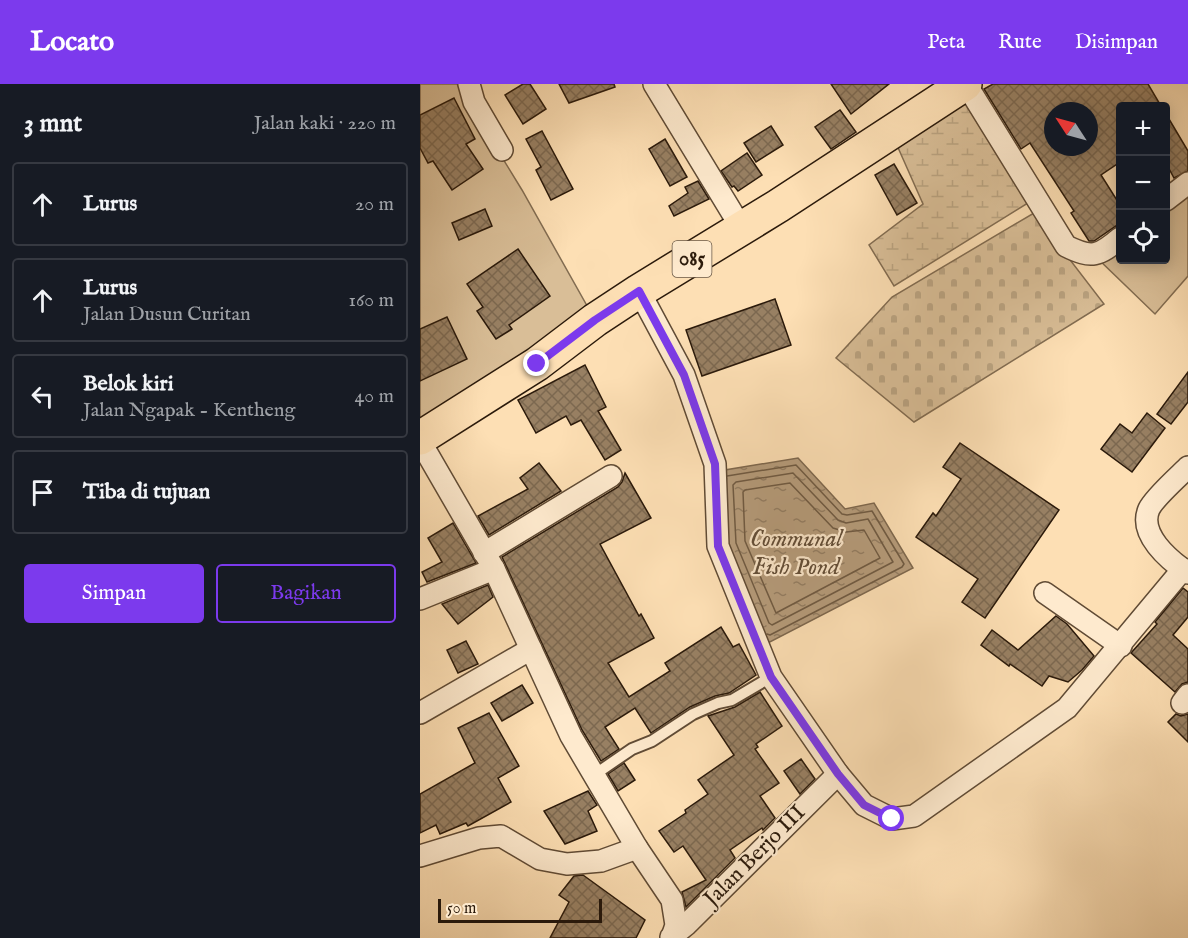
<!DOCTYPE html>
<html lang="id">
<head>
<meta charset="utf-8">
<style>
  body { margin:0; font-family:"IM FELL English",serif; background:#242831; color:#f1f3f6 }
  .controls { position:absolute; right:18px; top:18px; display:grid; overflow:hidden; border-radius:6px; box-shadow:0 3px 15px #0003 }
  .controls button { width:54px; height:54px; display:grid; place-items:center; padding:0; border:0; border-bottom:2px solid #363941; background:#171b24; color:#f1f3f6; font:30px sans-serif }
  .compass { position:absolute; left:624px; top:18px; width:54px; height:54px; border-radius:50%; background:#171b24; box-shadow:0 3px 15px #0003; rotate:306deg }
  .scale { position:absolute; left:18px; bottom:15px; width:164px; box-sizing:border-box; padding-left:6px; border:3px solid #2b1a0b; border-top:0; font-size:16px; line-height:21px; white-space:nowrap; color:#2b1a0b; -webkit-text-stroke:4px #feeace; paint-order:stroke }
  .stop { position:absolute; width:18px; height:18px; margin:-14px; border:4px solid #7c3aed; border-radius:50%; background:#fff }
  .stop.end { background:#7c3aed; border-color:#fff; box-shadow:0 2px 6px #0008 }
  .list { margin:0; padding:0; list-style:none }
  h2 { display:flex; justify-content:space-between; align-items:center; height:78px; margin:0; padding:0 24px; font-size:26px }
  h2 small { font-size:20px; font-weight:400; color:#9ea1a6 }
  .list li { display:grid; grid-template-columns:39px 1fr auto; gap:18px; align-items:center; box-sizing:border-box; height:84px; margin:0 12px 12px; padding:0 12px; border:2px solid #363941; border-radius:6px }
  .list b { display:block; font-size:22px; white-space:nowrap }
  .list p { margin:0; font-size:20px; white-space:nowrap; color:#9ea1a6 }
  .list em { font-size:20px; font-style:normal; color:#9ea1a6 }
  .actions { display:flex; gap:12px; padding:18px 24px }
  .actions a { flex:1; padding:14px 0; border:2px solid #7c3aed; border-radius:6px; text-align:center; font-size:21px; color:#7c3aed }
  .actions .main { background:#7c3aed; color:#fff }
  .icon { flex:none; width:33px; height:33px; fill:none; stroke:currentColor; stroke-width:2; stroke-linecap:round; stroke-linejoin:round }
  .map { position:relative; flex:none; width:768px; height:854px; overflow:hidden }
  header { display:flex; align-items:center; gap:36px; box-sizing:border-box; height:84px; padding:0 30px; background:#7c3aed; color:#fff }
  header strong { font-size:28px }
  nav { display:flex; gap:33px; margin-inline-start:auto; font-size:21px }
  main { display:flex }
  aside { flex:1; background:#171b24 }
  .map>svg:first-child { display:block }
</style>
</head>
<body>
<header>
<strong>Locato</strong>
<nav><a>Peta</a><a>Rute</a><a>Disimpan</a></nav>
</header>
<main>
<aside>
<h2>3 mnt<small>Jalan kaki · 220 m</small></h2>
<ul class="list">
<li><svg class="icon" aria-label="ahead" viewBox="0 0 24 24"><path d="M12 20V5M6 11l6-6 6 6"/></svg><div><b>Lurus</b></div><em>20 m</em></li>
<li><svg class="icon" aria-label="ahead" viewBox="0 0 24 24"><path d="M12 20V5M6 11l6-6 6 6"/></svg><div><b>Lurus</b><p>Jalan Dusun Curitan</p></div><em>160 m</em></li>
<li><svg class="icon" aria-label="left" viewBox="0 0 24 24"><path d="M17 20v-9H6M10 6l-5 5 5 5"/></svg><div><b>Belok kiri</b><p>Jalan Ngapak - Kentheng</p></div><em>40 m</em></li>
<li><svg class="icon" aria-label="arrive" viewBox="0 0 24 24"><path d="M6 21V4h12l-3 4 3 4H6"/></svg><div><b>Tiba di tujuan</b></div></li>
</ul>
<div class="actions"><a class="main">Simpan</a><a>Bagikan</a></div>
</aside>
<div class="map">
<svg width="768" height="854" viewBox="0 0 768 854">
  <defs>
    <pattern id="wetland-marsh" width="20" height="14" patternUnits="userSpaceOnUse" patternTransform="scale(1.5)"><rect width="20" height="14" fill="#d9be97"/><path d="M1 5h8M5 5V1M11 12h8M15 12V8" fill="none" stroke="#baa381"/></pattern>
    <pattern id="cemetery-stones" width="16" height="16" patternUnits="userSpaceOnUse" patternTransform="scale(1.5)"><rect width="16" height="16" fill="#d9be97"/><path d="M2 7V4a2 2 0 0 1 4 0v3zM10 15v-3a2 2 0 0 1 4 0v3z" fill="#baa381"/></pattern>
    <pattern id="water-ripples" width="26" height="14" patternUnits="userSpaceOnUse" patternTransform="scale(1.5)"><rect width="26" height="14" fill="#b69c7b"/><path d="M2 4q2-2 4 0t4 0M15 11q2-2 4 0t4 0" fill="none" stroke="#947e63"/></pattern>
    <pattern id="building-cross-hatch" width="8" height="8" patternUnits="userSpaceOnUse" patternTransform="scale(1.5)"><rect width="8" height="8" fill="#988063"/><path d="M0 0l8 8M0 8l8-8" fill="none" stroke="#7c6850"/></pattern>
  </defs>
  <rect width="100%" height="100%" fill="#fddfb4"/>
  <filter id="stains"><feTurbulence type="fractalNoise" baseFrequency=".00333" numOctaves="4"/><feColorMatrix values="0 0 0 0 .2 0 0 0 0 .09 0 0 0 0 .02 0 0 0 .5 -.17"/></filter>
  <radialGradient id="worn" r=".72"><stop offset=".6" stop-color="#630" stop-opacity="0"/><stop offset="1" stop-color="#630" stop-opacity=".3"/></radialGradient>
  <polygon fill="url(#wetland-marsh)" stroke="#826c51" stroke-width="1.5" points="546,13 608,119 474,202 449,161 503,120 476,59"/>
  <polygon fill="url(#cemetery-stones)" stroke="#826c51" stroke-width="1.5" points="614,129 684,220 494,338 416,274 472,213"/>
  <g fill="#d9be97" stroke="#826c51" stroke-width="1.5">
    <polygon points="0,0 37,0 102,106 175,236 0,353"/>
    <polygon points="768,99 768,192 735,230 674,171 700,151 700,176 746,176 746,115"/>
  </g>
  <polygon fill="url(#water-ripples)" stroke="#7e684e" stroke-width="1.5" points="378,374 425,425 454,419 493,484 346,560 302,462 299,387"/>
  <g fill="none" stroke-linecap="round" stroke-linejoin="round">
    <g stroke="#705b43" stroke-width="1.5">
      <polygon points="373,389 418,436 426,439 448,435 473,478 352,541 349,539 316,459 313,401 316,398"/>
      <polyline points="307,392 376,381 422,430 427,431 452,427 484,480 482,483 350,551 347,550"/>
      <polygon points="370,399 413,444 426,448 444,446 460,474 356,529 325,457 323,408 325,406"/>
    </g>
  </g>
  <g fill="url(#building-cross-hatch)" stroke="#2b1a0b" stroke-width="1.5" fill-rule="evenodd">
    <polygon points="103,0 110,0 126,25 103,40 85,11"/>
    <polygon points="139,0 194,0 195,3 149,19"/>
    <polygon points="411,0 469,0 431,30"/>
    <path d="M573,0h155l13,22h-41v56l-19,13 19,30v18l-26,18h-5l-18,-28 3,-2 -44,-68 -9,6 -37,-60zM633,27h36v36h-14l-10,6 -3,-6h-9z"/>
    <polygon points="34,14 55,55 46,60 63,85 32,106 13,77 8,79 0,64 0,31"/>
    <polygon points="420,26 436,48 411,65 395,43"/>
    <polygon points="746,30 768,67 768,87 754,94 746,79"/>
    <polygon points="351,42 363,61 336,78 324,59"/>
    <polygon points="122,47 153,105 131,116 116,86 121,83 106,55"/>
    <polygon points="245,55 267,93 250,102 229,65"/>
    <polygon points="327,69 342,91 318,107 314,102 312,103 301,87"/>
    <polygon points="474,80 497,119 477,131 455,91"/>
    <polygon points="278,97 289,115 254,132 249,122 268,109 265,103"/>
    <polygon points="65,125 72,142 39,156 32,139"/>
    <polygon points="98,165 130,212 89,241 92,245 76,255 57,227 63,223 47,200"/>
    <polygon points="355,215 371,261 282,292 266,246"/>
    <polygon points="27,233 47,275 0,297 0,245"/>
    <polygon points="165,281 186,323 178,327 201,366 185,376 161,336 151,341 146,332 116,349 98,316"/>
    <polygon points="768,288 768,318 751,340 737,330"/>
    <polygon points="727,329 745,344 712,388 681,365 700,340 712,349"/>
    <polygon points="540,359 639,426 565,534 542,518 558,495 496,453 513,429 516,432 541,395 523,383"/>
    <polygon points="119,379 141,407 69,451 58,432 108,405 100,394"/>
    <polygon points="205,389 231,434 180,460 219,532 221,530 234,554 188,579 209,613 250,587 245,579 301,543 313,563 319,560 336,591 309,609 295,612 270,623 231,649 215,624 185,643 199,665 181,677 162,646 82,473 198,403 202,398"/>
    <polygon points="33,439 56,479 7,498 2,488 22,478 8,454"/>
    <polygon points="68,501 73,513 38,540 22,520"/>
    <polygon points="763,504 768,508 768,533 753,551 768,565 768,598 762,600 755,608 711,569 737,540 735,538"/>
    <polygon points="636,532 647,540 674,572 662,586 648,598 629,592 622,602 590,580 589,582 561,561 572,546 598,566"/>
    <polygon points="46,557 58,580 38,589 27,566"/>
    <polygon points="102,601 113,619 82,637 71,619"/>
    <polygon points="340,608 362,642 336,660 338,663 335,665 359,699 340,712 355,734 343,746 342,744 310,766 315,774 266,823 262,808 286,796 263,762 254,768 239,747 266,729 265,726 288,710 278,696 314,671 288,632 315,623"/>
    <polygon points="69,629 99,682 78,694 91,718 48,742 46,739 20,750 16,741 0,749 0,710 55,679 38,644"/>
    <polygon points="756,630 761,632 768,630 768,658 748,638"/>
    <polygon points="381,675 395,695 380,710 364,687"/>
    <polygon points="204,679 215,696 198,707 188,690"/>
    <polygon points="168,707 177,721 168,727 177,747 145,760 124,727"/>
    <polygon points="163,791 225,836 216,854 130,854 149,818 139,811 154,792"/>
  </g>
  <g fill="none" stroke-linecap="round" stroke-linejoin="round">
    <defs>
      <polyline id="service" points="174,691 212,665 232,657 273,630 298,619 312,616 351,593"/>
      <g id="minor">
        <polyline points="49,0 54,18 82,66"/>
        <polyline points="234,0 322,145"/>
        <path d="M546,0l100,162c26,13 33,10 54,-8"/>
        <polyline points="746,116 768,99"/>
        <polyline points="219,207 264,291 295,380 298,462 351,593 418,690 444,721 472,735 494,732 647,624 763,485"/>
        <polyline points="0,357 74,485 151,652 217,764 252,816 256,841 253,850"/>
        <path d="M768,383c-9,9 -34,31 -39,42 -11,25 20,51 39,64"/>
        <polyline points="64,469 191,392"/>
        <polyline points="625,509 701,562"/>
        <polyline points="0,515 74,485"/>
        <polyline points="762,619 768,611"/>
        <polyline points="0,629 111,565"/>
        <polyline points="0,772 59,754 81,752 120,775 147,780 181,777 217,764"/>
        <polyline points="251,853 266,841 418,690"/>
      </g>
      <polyline id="primary" points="0,354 117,280 175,236 219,207 358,122 545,0"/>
    </defs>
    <use href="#service" stroke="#604b35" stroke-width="14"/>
    <use href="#minor" stroke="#604b35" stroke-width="24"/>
    <use href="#primary" stroke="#2b1a0b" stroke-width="36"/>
    <use href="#service" stroke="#feeace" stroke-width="10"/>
    <use href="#minor" stroke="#feeace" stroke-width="21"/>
    <use href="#primary" stroke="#fddfb4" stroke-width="33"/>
  </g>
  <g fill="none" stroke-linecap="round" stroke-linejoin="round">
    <polyline stroke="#7c3aed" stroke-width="8" points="117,280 175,236 219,207 264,291 295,380 298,462 351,593 418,690 444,721 472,735"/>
  </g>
  <g text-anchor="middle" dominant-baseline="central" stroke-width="4.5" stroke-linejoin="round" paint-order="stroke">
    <rect fill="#feeace" stroke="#6a5846" stroke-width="1.5" x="252.5" y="157" width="39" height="36" rx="4.5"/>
    <g font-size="21" font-weight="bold" fill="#2b1a0b">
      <text x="272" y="175">085</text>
    </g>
    <g font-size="22" fill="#2b1a0b" stroke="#feeace">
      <text transform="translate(335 772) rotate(-45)">Jalan Berjo III</text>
    </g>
    <g font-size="24" font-style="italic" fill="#634e38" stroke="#feeace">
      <text x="376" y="455">Communal<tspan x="376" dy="28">Fish Pond</tspan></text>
    </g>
  </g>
  <rect width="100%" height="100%" filter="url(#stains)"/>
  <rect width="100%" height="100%" fill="url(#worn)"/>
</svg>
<div class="controls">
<button>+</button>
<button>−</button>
<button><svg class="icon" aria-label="locate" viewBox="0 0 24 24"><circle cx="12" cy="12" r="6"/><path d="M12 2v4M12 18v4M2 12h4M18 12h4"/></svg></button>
</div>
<svg class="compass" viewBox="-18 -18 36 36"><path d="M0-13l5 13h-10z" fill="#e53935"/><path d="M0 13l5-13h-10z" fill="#9ea1a6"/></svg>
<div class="scale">50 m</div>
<div class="stop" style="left:472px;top:735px"></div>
<div class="stop end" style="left:117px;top:280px"></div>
</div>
</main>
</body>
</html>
